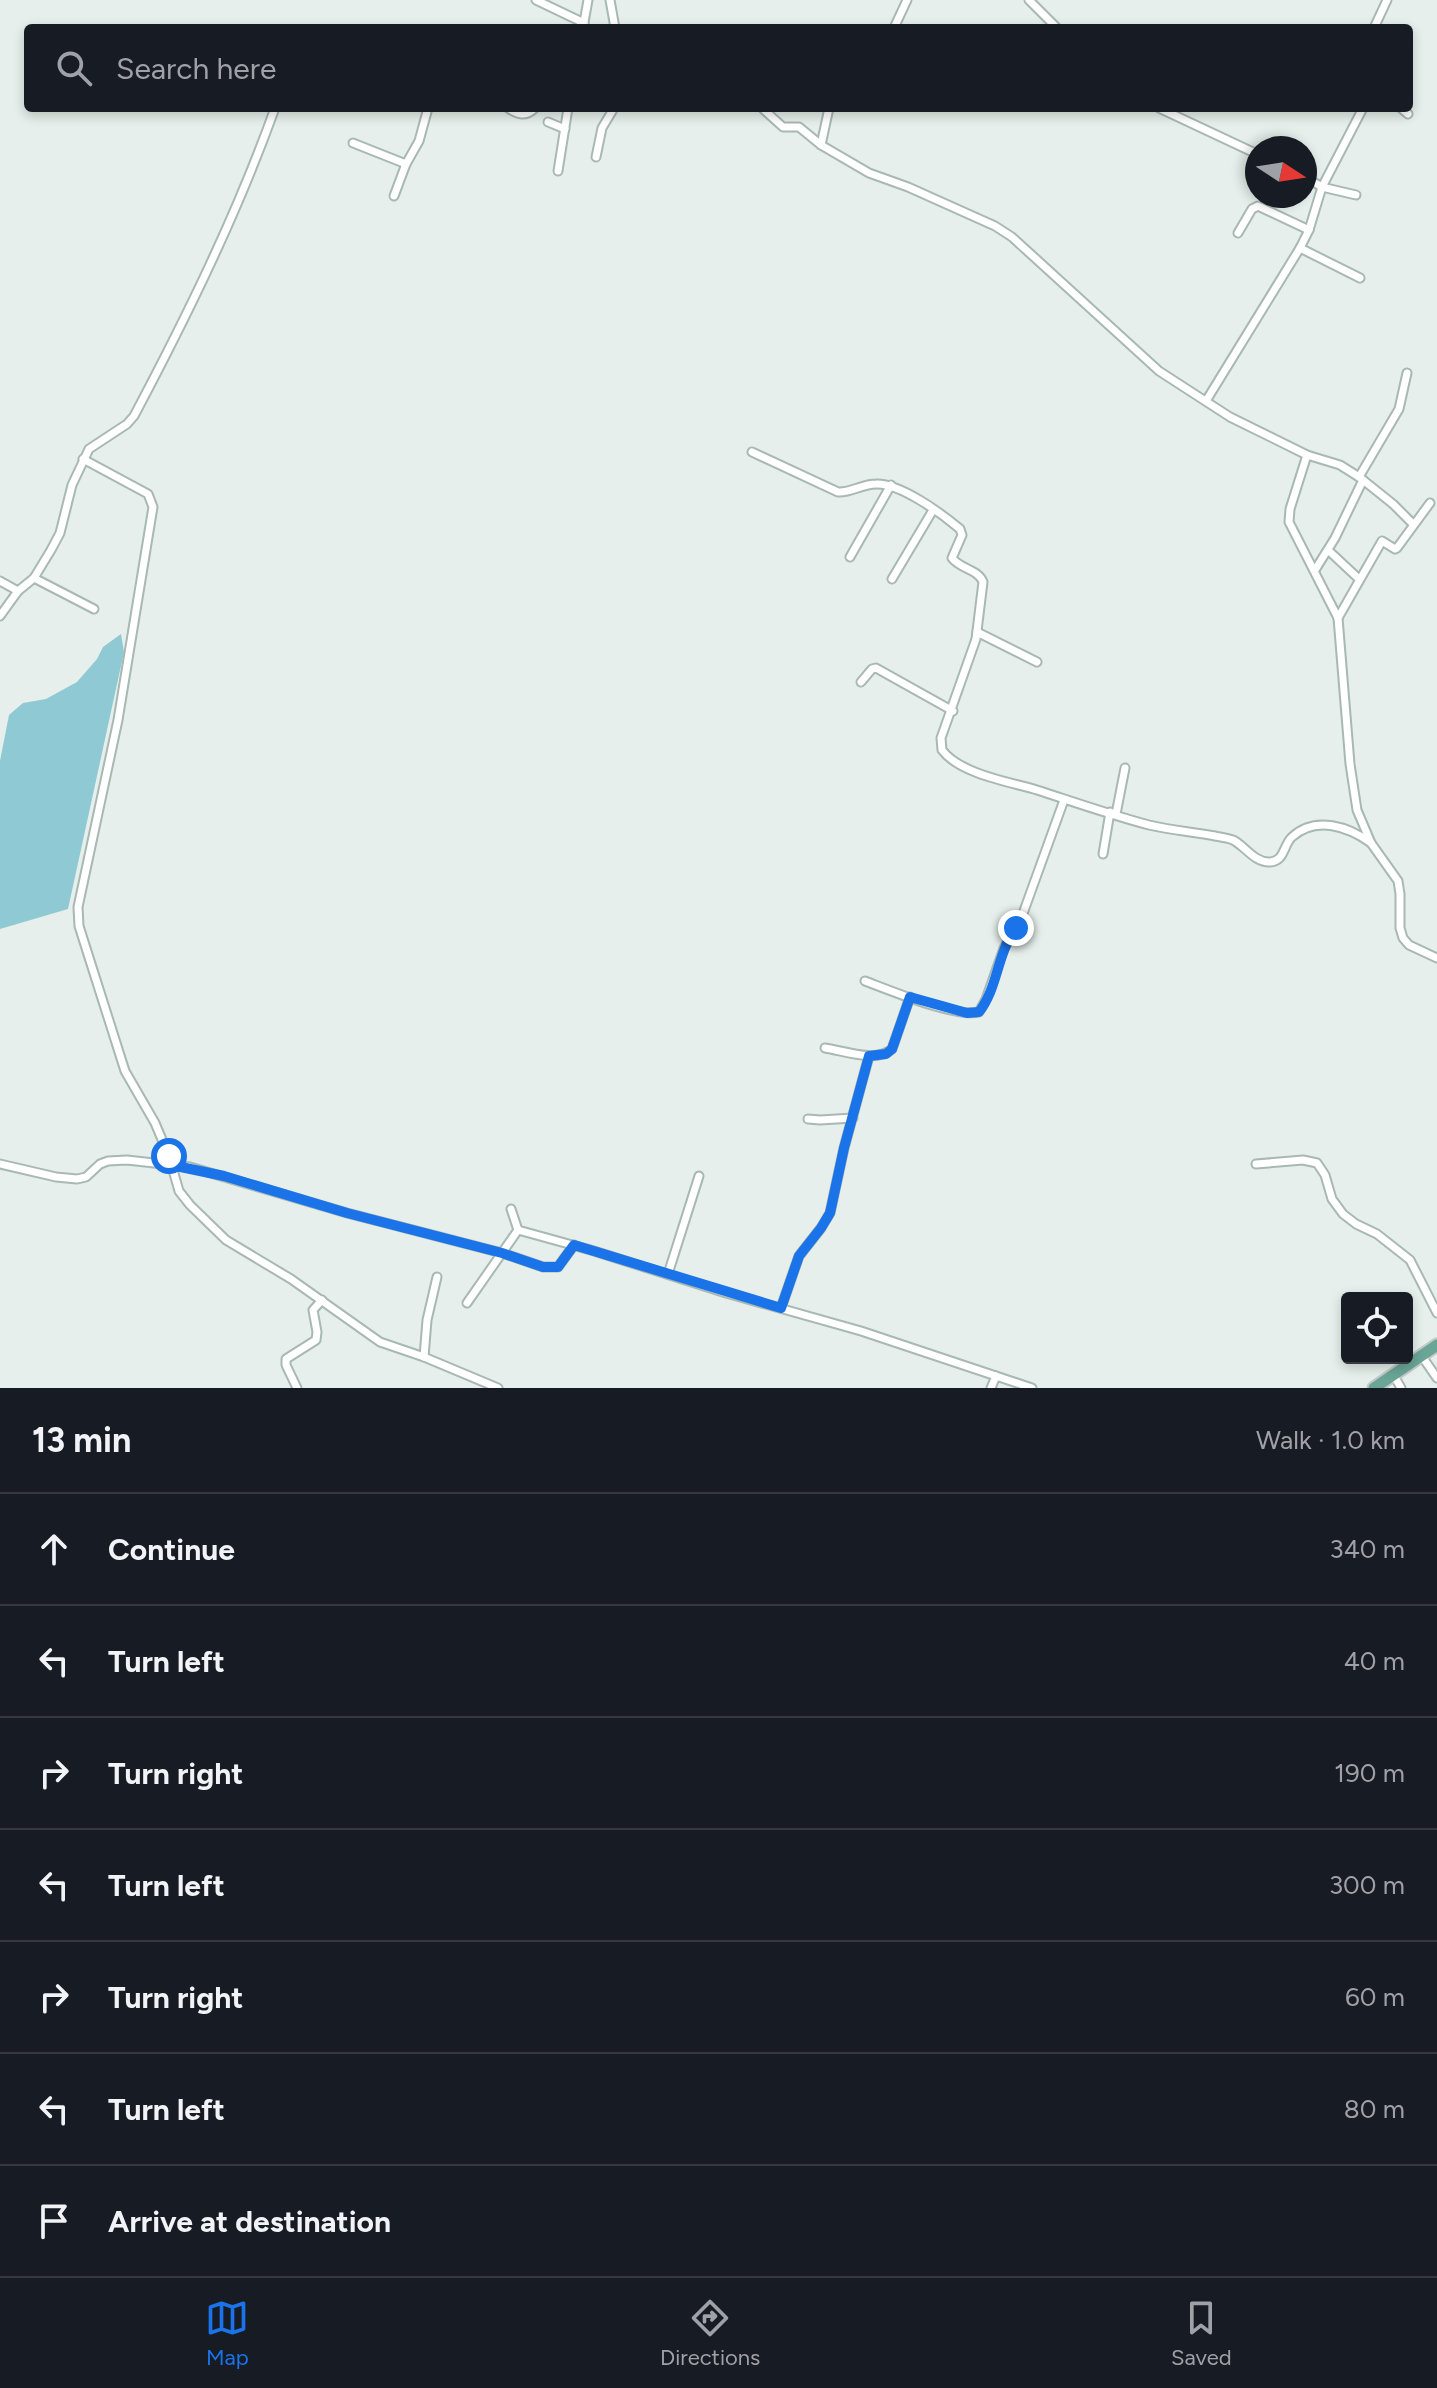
<!DOCTYPE html>
<html lang="en">
<head>
<meta charset="utf-8">
<style>
  body { margin:0; font-family:Figtree,sans-serif; background:#242831; color:#f1f3f6 }
  .controls { position:absolute; right:24px; bottom:24px; display:grid; overflow:hidden; border-radius:8px; box-shadow:0 4px 12px #0003 }
  .controls button { width:72px; height:72px; display:grid; place-items:center; padding:0; border:0; border-bottom:2px solid #363941; background:#171b24; color:#f1f3f6; font:40px sans-serif }
  .compass { position:absolute; left:1245px; top:136px; width:72px; height:72px; border-radius:50%; background:#171b24; box-shadow:0 4px 12px #0003; rotate:102deg }
  .stop { position:absolute; width:24px; height:24px; margin:-18px; border:6px solid #1a73e8; border-radius:50%; background:#fff }
  .stop.end { background:#1a73e8; border-color:#fff; box-shadow:0 2px 8px #0008 }
  .list { margin:0; padding:0; list-style:none }
  h2 { display:flex; justify-content:space-between; align-items:center; height:104px; margin:0; padding:0 32px; font-size:34px }
  h2 small { font-size:26px; font-weight:400; color:#9ea1a6 }
  .list li { display:grid; grid-template-columns:52px 1fr auto; gap:24px; align-items:center; box-sizing:border-box; height:112px; padding:0 32px; border-top:2px solid #363941 }
  .list b { display:block; font-size:30px; white-space:nowrap }
  .list em { font-size:26px; font-style:normal; color:#9ea1a6 }
  .icon { flex:none; width:44px; height:44px; fill:none; stroke:currentColor; stroke-width:2; stroke-linecap:round; stroke-linejoin:round }
  .map { position:relative; flex:none; width:1437px; height:1388px; overflow:hidden }
  .search { position:absolute; background:#171b24; box-shadow:0 4px 12px #0003; left:24px; right:24px; top:24px; height:88px; display:flex; align-items:center; gap:20px; box-sizing:border-box; padding:0 28px; border-radius:8px; color:#9ea1a6; font-size:30px }
  .sheet { height:888px; background:#171b24 }
  nav { display:flex; justify-content:space-around; align-items:center; box-sizing:border-box; height:112px; border-top:2px solid #363941; background:#171b24; font-size:22px; color:#9ea1a6 }
  nav a { display:grid; justify-items:center; gap:4px }
  nav .on { color:#1a73e8 }
  .map>svg:first-child { display:block }
</style>
</head>
<body>
<div class="map">
<svg width="1437" height="1388" viewBox="0 0 1437 1388">
  <rect width="100%" height="100%" fill="#e6efeb"/>
  <polygon fill="#8ec9d4" points="121,634 124,652 68,909 0,929 0,761 9,715 23,703 46,699 77,682 97,659 103,647"/>
  <g fill="none" stroke-linecap="round" stroke-linejoin="round">
    <defs>
      <g id="street">
        <polyline points="536,0 584,23"/>
        <polyline points="610,0 615,28"/>
        <polyline points="1029,0 1057,28"/>
        <polyline points="583,28 588,0"/>
        <polyline points="894,28 907,0"/>
        <polyline points="1374,28 1387,0"/>
        <path d="M508,108c10,7 18,9 27,0"/>
        <polyline points="762,108 783,127 799,127 821,145 869,173 908,187 995,226 1012,237 1159,371 1230,417 1307,455 1340,465 1359,477"/>
        <polyline points="1159,108 1257,154"/>
        <polyline points="1401,108 1408,114"/>
        <polyline points="548,122 565,129"/>
        <polyline points="353,143 406,164"/>
        <polyline points="821,145 829,108"/>
        <polyline points="596,157 602,128 614,108"/>
        <polyline points="558,171 568,108"/>
        <polyline points="1305,177 1322,187 1356,195"/>
        <polyline points="394,196 406,164 419,141 428,108"/>
        <polyline points="1238,233 1252,209 1258,206 1309,230"/>
        <polyline points="1300,248 1360,278"/>
        <polyline points="1206,401 1300,248 1309,230 1322,187 1363,108"/>
        <path d="M752,452l86,40c13,1 24,-8 38,-8 24,-1 65,29 84,45l2,6 -10,23c8,11 26,11 31,24l-7,57 -35,99 1,12c18,24 68,32 95,40 37,12 74,25 112,35 21,5 44,7 66,11 6,1 13,2 18,4 12,6 21,22 36,22 16,0 14,-17 23,-25 24,-22 57,-10 79,6"/>
        <polyline points="1307,455 1290,509 1289,522 1338,618 1350,764 1357,810 1371,843 1398,881 1400,894 1400,928 1403,938 1409,945 1437,958"/>
        <polyline points="83,459 148,494 153,507 118,720 78,907 79,926 125,1071 155,1123 169,1156 179,1191 190,1205 226,1240 291,1279 380,1342 424,1357 498,1388"/>
        <polyline points="1363,480 1393,504 1413,524"/>
        <polyline points="1328,550 1359,579"/>
        <polyline points="850,557 891,485"/>
        <polyline points="1315,570 1335,538 1363,480 1359,477 1399,409 1407,373"/>
        <polyline points="34,578 94,609"/>
        <polyline points="892,579 933,510"/>
        <polyline points="0,581 18,591"/>
        <path d="M0,616l18,-25 16,-13 17,-28 9,-17 12,-48 17,-36 38,-25 7,-8c53,-100 103,-202 141,-308"/>
        <polyline points="1338,618 1382,541 1395,549 1397,548 1430,503"/>
        <polyline points="977,632 1037,662"/>
        <polyline points="861,682 872,669 876,668 953,711"/>
        <polyline points="1116,814 1125,768"/>
        <polyline points="1103,854 1110,812"/>
        <path d="M865,981c24,9 91,37 114,31l7,-13 18,-51 17,-29 43,-119"/>
        <path d="M825,1048c20,3 51,15 67,1l18,-52"/>
        <polyline points="808,1119 820,1120 853,1118"/>
        <polyline points="0,1164 56,1177 77,1179 86,1177 100,1164 108,1161 127,1160 190,1167 347,1213 502,1253 543,1267 558,1267 574,1245"/>
        <polyline points="1256,1164 1303,1160 1317,1163 1325,1175 1332,1199 1343,1214 1356,1224 1377,1234 1410,1260 1437,1313"/>
        <polyline points="511,1209 518,1230 594,1251 726,1293 861,1331 1032,1388"/>
        <polyline points="668,1274 699,1176"/>
        <polyline points="467,1303 518,1230"/>
        <polyline points="781,1308 799,1256 821,1228 830,1213 844,1148 869,1056"/>
        <polyline points="1421,1355 1437,1378"/>
        <polyline points="424,1357 427,1320 437,1277"/>
        <polyline points="1393,1374 1401,1388"/>
        <polyline points="297,1388 286,1365 286,1359 316,1340 317,1332 313,1310 322,1300"/>
        <polyline points="991,1388 996,1376"/>
      </g>
      <polyline id="primary" points="1374,1388 1437,1345"/>
    </defs>
    <use href="#street" stroke="#a8b8b2" stroke-width="11"/>
    <use href="#primary" stroke="#c2cac8" stroke-width="15"/>
    <use href="#street" stroke="#fff" stroke-width="7"/>
    <use href="#primary" stroke="#6aa596" stroke-width="11"/>
  </g>
  <g fill="none" stroke-linecap="round" stroke-linejoin="round">
    <path stroke="#1a73e8" stroke-width="10" d="M169,1156l2,9 53,11 123,37 155,40 41,14h15l16,-22 207,63 18,-52 22,-28 9,-15 14,-65 25,-92 17,-2 6,-5 18,-52 57,16 12,-1c19,-24 18,-59 37,-84"/>
  </g>
</svg>
<div class="controls">
<button><svg class="icon" aria-label="locate" viewBox="0 0 24 24"><circle cx="12" cy="12" r="6"/><path d="M12 2v4M12 18v4M2 12h4M18 12h4"/></svg></button>
</div>
<svg class="compass" viewBox="-18 -18 36 36"><path d="M0-13l5 13h-10z" fill="#e53935"/><path d="M0 13l5-13h-10z" fill="#9ea1a6"/></svg>
<div class="stop" style="left:169px;top:1156px"></div>
<div class="stop end" style="left:1016px;top:928px"></div>
<div class="search"><svg class="icon" aria-label="search" viewBox="0 0 24 24"><circle cx="10" cy="10" r="6"/><path d="M15 15l6 6"/></svg>Search here</div>
</div>
<section class="sheet">
<h2>13 min<small>Walk · 1.0 km</small></h2>
<ul class="list">
<li><svg class="icon" aria-label="ahead" viewBox="0 0 24 24"><path d="M12 20V5M6 11l6-6 6 6"/></svg><div><b>Continue</b></div><em>340 m</em></li>
<li><svg class="icon" aria-label="left" viewBox="0 0 24 24"><path d="M17 20v-9H6M10 6l-5 5 5 5"/></svg><div><b>Turn left</b></div><em>40 m</em></li>
<li><svg class="icon" aria-label="right" viewBox="0 0 24 24"><path d="M7 20v-9h11M14 6l5 5-5 5"/></svg><div><b>Turn right</b></div><em>190 m</em></li>
<li><svg class="icon" aria-label="left" viewBox="0 0 24 24"><path d="M17 20v-9H6M10 6l-5 5 5 5"/></svg><div><b>Turn left</b></div><em>300 m</em></li>
<li><svg class="icon" aria-label="right" viewBox="0 0 24 24"><path d="M7 20v-9h11M14 6l5 5-5 5"/></svg><div><b>Turn right</b></div><em>60 m</em></li>
<li><svg class="icon" aria-label="left" viewBox="0 0 24 24"><path d="M17 20v-9H6M10 6l-5 5 5 5"/></svg><div><b>Turn left</b></div><em>80 m</em></li>
<li><svg class="icon" aria-label="arrive" viewBox="0 0 24 24"><path d="M6 21V4h12l-3 4 3 4H6"/></svg><div><b>Arrive at destination</b></div></li>
</ul>
</section>
<nav>
<a class="on"><svg class="icon" aria-label="map" viewBox="0 0 24 24"><path d="M3 6l6-2 6 2 6-2v14l-6 2-6-2-6 2zM9 4v14M15 6v14"/></svg>Map</a>
<a><svg class="icon" aria-label="directions" viewBox="0 0 24 24"><path d="M12 3l9 9-9 9-9-9zM9 14v-3h6M13 9l2 2-2 2"/></svg>Directions</a>
<a><svg class="icon" aria-label="saved" viewBox="0 0 24 24"><path d="M7 4h10v16l-5-4-5 4z"/></svg>Saved</a>
</nav>
</body>
</html>
